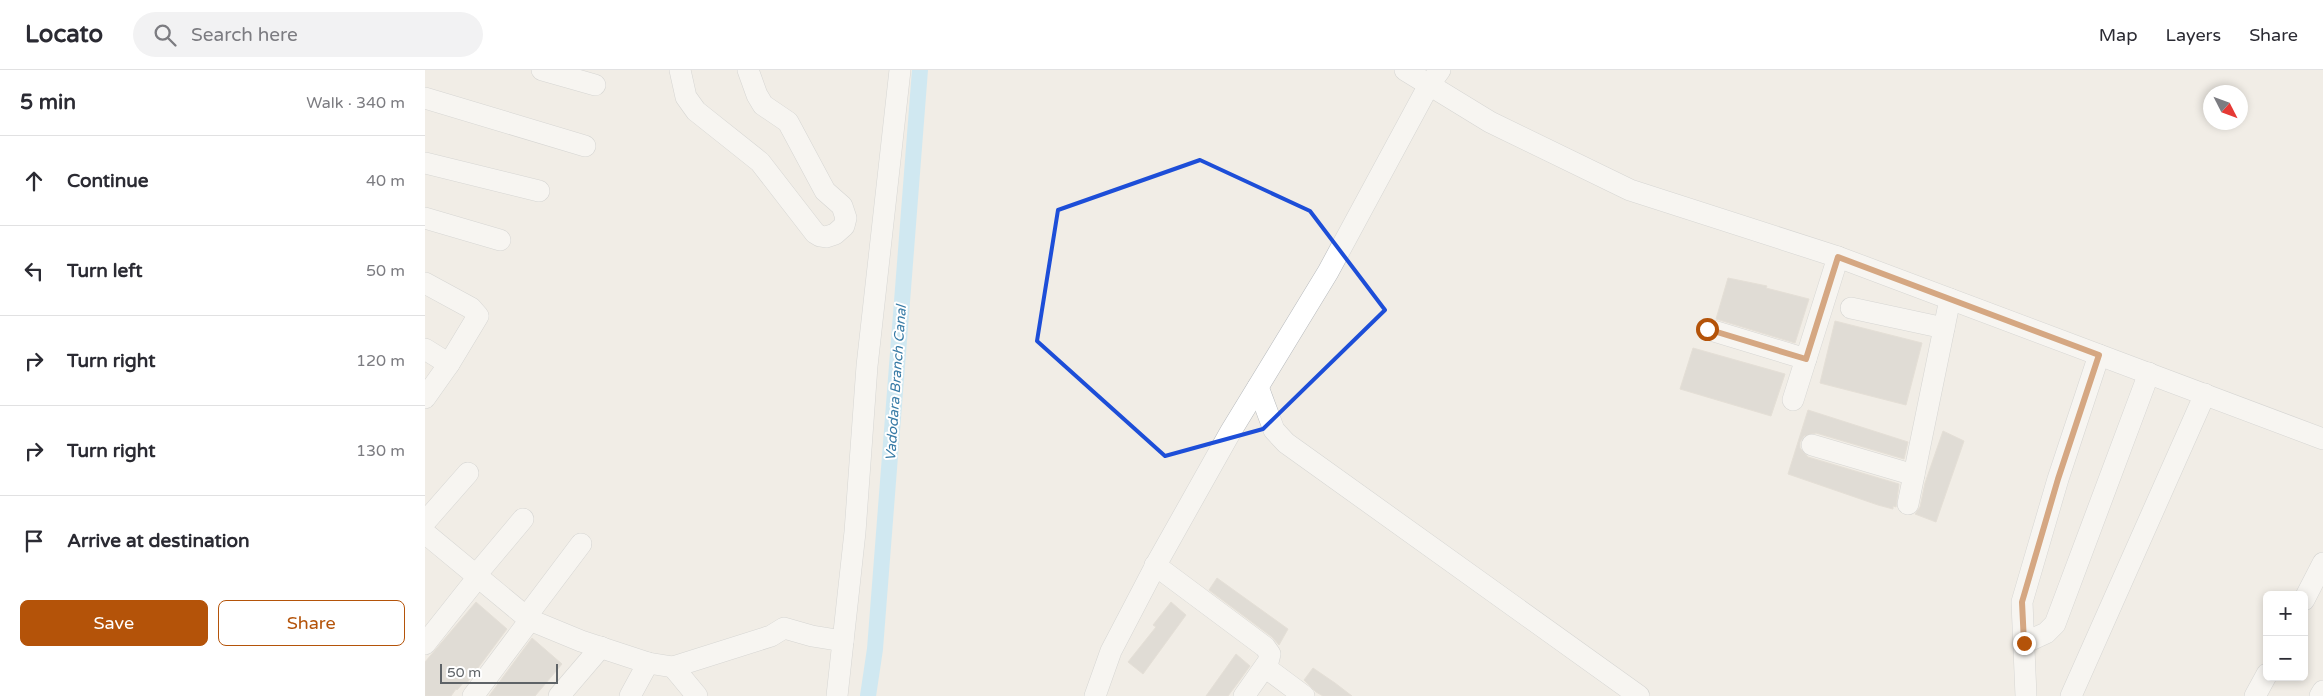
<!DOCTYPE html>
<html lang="en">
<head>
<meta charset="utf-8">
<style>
  body { margin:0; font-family:"Varela Round",sans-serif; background:#f2f2f3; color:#2b2b33 }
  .controls { position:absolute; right:15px; bottom:15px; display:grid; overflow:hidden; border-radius:8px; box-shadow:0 2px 8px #0003 }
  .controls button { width:45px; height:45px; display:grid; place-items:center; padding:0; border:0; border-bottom:1px solid #e1e1e2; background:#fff; color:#2b2b33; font:25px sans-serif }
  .compass { position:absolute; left:1778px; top:15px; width:45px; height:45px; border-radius:50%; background:#fff; box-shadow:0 2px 8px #0003; rotate:132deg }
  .scale { position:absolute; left:15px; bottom:12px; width:118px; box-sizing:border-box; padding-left:5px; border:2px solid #5e6367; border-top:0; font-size:14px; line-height:18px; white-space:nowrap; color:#5e6367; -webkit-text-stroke:4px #fff; paint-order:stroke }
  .stop { position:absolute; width:15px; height:15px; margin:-11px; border:4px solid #b45309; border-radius:50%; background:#fff }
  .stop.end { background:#b45309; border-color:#fff; box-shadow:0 1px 5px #0008 }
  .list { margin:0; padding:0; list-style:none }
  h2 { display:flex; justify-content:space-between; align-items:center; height:65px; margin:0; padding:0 20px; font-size:21px }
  h2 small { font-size:16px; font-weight:400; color:#7c7c81 }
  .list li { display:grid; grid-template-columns:32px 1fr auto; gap:15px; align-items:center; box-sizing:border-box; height:90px; padding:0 20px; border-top:1px solid #e1e1e2 }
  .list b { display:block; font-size:19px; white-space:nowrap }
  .list em { font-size:16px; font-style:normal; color:#7c7c81 }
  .actions { display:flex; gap:10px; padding:15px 20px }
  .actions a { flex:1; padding:11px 0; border:1px solid #b45309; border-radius:8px; text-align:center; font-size:18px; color:#b45309 }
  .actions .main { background:#b45309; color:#fff }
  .icon { flex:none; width:28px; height:28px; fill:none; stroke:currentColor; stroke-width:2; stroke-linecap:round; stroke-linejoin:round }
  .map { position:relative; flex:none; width:1898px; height:626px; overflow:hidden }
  header { display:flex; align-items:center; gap:30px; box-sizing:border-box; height:70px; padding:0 25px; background:#fff; border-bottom:1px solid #e1e1e2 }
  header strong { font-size:24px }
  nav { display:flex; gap:28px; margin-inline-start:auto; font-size:18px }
  .search { width:350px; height:45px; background:#f2f2f3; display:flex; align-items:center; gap:12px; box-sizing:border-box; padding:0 18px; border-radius:28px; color:#7c7c81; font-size:19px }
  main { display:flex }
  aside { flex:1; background:#fff }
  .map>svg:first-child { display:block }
</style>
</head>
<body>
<header>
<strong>Locato</strong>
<div class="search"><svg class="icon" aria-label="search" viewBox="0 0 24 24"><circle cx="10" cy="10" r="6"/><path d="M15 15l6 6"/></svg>Search here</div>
<nav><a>Map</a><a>Layers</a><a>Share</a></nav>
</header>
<main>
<aside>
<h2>5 min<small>Walk · 340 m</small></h2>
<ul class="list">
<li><svg class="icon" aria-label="ahead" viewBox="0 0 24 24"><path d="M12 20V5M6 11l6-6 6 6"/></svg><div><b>Continue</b></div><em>40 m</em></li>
<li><svg class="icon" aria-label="left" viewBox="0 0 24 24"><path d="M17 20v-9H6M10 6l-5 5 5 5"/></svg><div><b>Turn left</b></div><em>50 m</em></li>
<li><svg class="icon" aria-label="right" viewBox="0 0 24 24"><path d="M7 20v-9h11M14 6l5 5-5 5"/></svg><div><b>Turn right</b></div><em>120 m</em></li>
<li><svg class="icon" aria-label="right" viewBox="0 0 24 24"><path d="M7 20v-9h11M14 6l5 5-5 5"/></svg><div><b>Turn right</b></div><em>130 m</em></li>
<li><svg class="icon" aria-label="arrive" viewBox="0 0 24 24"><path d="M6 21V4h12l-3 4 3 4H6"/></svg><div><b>Arrive at destination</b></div></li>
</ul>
<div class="actions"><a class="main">Save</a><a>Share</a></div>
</aside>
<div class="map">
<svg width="1898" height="626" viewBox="0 0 1898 626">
  <rect width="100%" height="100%" fill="#f1ede6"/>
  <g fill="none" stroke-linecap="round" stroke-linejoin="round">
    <polyline stroke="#a8e3ff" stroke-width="16" points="443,626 450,579 495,0"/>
  </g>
  <g fill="#ccc8c2" stroke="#d6cec4">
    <polygon points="1303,208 1342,216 1341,218 1384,229 1370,273 1291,249"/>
    <polygon points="1410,251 1497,273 1481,335 1395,313"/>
    <polygon points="1268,278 1360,304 1346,346 1255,319"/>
    <polygon points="1383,340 1483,372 1479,389 1391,363 1379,366 1375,372 1375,378 1383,387 1474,414 1471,437 1468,436 1468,439 1453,435 1363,404"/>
    <polygon points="1518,361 1539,371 1511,452 1490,444 1495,437 1500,413"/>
    <polygon points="792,508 863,559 854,575 847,567 784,520"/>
    <polygon points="51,532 82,559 41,614 39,612 32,620 31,619 26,626 0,626 0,592"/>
    <polygon points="746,532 761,545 718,604 703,592 731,557 728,555"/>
    <polygon points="107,568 137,594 110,626 64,626"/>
    <polygon points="811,584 825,596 812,614 803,626 781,626"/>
    <polygon points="888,598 910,613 927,626 898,626 891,622 879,610"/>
  </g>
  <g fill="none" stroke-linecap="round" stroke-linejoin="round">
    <defs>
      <g id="minor">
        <polyline points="117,0 170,15"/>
        <polyline points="255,0 261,27 271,41 335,92 390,163 395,166 401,167 410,164 419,156 421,148 417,136 400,121 363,52 338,35 332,25 323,0"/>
        <polyline points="980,0 1065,52 1205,120 1413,187 1898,369"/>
        <polyline points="0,28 160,76"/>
        <polyline points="0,93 114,121"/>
        <polyline points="0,148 75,170"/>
        <polyline points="0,213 46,238 53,246 24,294"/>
        <polyline points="1426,238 1519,258"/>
        <polyline points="1282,259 1381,289"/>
        <polyline points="0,279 24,294 0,328"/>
        <polyline points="833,317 849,360 861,373 1214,626"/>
        <polyline points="1368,330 1413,187"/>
        <polyline points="1387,375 1489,405"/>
        <polyline points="1483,434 1525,229"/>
        <polyline points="0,452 43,403"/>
        <polyline points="0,463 105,550 156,571 223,593 248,597 346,566 359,558 387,566 418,571"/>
        <polyline points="730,495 840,577 845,584 843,592 819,626"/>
        <polyline points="51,505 98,449"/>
        <polyline points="1879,530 1898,493"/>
        <polyline points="101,547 156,474"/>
        <polyline points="1599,573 1621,563 1630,554 1724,303"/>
        <polyline points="0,574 53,507"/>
        <polyline points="248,597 272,626"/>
        <polyline points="840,597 879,626"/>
        <polyline points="48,626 105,550"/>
        <polyline points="134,626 176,577"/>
        <polyline points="205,626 223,593"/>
        <polyline points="412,626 430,462 442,296 475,0"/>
        <polyline points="670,626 686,581 733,491 806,361 903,202 1004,15 1015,0"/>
        <polyline points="1601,626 1597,532 1633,409 1674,285"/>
        <polyline points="1646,626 1780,324"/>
        <polyline points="1830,626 1842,604"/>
        <polyline points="1895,626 1898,621"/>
      </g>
    </defs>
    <use href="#minor" stroke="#b7babd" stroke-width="22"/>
    <use href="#minor" stroke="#fff" stroke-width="21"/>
  </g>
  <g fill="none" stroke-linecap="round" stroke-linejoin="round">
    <polyline stroke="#b45309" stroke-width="6" points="1282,259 1381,289 1413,187 1674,285 1633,409 1597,532 1599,573"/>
  </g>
  <path d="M0 0H1898V626H0ZM775,90l110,51 75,99 -122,119 -98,27 -128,-115 21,-131z" fill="#f1ede6" fill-opacity=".55" fill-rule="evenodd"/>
  <path fill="none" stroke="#1d4ed8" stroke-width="4" stroke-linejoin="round" d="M775,90l110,51 75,99 -122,119 -98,27 -128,-115 21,-131z"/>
  <g text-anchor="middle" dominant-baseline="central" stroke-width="4" stroke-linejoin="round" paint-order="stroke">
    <g font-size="14" font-style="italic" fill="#387ba6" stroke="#fff">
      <text transform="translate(471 313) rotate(-86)">Vadodara Branch Canal</text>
    </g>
  </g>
</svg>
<div class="controls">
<button>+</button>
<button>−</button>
</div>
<svg class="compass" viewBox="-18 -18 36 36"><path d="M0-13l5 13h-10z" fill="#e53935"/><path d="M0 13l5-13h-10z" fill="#7c7c81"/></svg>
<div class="scale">50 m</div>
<div class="stop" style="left:1282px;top:259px"></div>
<div class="stop end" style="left:1599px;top:573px"></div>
</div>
</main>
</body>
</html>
